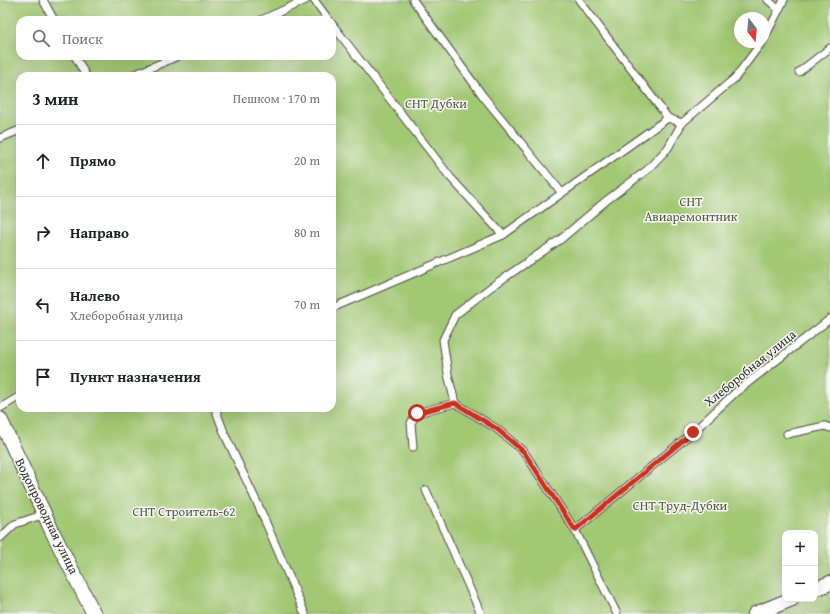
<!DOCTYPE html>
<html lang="ru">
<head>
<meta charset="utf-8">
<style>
  body { margin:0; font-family:"Gentium Book Plus",serif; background:#f2f2f2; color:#202124 }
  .controls { position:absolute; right:12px; bottom:12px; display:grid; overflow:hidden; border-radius:8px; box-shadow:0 4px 16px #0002 }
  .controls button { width:36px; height:36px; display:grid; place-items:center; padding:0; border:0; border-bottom:1px solid #e0e0e0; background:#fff; color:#202124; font:20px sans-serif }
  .compass { position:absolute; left:734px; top:12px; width:36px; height:36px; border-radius:50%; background:#fff; box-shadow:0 4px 16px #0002; rotate:164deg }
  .stop { position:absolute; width:12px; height:12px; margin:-9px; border:3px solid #c8321e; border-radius:50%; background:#fff }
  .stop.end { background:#c8321e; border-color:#fff; box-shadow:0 1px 4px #0008 }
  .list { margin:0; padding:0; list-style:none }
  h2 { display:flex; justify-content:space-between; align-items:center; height:52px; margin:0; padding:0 16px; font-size:17px }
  h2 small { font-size:13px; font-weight:400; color:#757577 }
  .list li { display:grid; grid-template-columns:26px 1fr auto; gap:12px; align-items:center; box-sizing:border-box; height:72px; padding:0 16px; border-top:1px solid #e0e0e0 }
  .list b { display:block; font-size:15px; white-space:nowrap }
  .list p { margin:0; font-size:13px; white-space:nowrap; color:#757577 }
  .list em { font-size:13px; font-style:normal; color:#757577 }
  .icon { flex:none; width:22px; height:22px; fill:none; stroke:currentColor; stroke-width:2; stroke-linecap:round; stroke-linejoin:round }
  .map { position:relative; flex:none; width:830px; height:614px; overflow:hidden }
  .search { position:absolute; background:#fff; box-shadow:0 4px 16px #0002; left:16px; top:16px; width:320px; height:44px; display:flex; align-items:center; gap:10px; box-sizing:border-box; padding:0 14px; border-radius:12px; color:#757577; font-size:15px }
  .panel { position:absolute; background:#fff; box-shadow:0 4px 16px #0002; left:16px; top:72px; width:320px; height:340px; border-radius:12px }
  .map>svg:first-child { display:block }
</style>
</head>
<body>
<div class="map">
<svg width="830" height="614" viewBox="0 0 830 614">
  <rect width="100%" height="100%" fill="#f6f6f2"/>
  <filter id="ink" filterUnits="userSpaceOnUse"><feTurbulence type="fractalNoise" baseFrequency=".025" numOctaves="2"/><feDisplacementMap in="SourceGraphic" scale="8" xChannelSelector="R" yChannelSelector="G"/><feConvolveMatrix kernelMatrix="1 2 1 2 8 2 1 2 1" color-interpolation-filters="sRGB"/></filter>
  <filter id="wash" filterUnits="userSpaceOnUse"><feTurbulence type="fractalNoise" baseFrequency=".012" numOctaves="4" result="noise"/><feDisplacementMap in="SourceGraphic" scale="16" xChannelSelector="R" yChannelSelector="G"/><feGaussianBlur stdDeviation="0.9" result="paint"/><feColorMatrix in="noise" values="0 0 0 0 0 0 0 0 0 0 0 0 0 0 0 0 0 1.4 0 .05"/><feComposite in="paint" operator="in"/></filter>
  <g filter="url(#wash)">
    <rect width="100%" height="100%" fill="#ede1c2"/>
    <path fill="#a1c873" stroke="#667a4f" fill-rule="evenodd" d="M0,0h830v614h-830zM740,18h24v24h-24zM20,20h312v36h-312zM20,76h312v332h-312zM785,533h30v66h-30z"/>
  </g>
  <g filter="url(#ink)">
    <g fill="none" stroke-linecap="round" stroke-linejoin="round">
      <defs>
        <g id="service">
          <polyline points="43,0 54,20"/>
          <polyline points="314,0 329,20"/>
          <polyline points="413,0 483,96 562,193"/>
          <polyline points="579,0 668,118"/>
          <polyline points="768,0 779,10"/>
          <polyline points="261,20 306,0"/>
          <polyline points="332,24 450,177 503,235"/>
          <polyline points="764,39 784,0"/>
          <polyline points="75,56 86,76"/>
          <polyline points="799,72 830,48"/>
          <polyline points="131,76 178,56"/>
          <polyline points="0,138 20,130"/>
          <polyline points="332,308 503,235 668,118 682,123 735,78 762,42"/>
          <polyline points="0,408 20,396"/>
          <polyline points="215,408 225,435 260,509 305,614"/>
          <polyline points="787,434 825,426 830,428"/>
          <polyline points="413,447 411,423 417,413 455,403"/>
          <polyline points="426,490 481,614"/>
          <polyline points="575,530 524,452 497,429 455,403 448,374 443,340 455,315 491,287 561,239 607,200 647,170 668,148 682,123"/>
          <polyline points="0,538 15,524 45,514"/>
          <polyline points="617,614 575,530 693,432 736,392 830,319"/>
        </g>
        <g id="minor">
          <polyline points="0,419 53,533 94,614"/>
          <polyline points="815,589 830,583"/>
          <polyline points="755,614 792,599"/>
        </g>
      </defs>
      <use href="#service" stroke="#484642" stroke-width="9"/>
      <use href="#minor" stroke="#484642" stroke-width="16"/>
      <use href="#service" stroke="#fff" stroke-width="7"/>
      <use href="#minor" stroke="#fff" stroke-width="14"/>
    </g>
  </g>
  <g fill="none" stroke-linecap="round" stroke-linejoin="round" filter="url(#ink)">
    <polyline stroke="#c8321e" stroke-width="5" points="417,413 455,403 497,429 524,452 575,530 693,432"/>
  </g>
  <g text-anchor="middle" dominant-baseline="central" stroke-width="3" stroke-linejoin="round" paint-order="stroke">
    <g font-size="13" fill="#4e5a41" stroke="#f6f6f2">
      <text x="436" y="103">СНТ Дубки</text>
      <text x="691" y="201">СНТ<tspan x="691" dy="15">Авиаремонтник</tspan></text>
      <text x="680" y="505">СНТ Труд-Дубки</text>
      <text x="184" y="511">СНТ Строитель-62</text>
    </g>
    <g font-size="13" fill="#2b2b2b" stroke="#f6f6f2">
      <text transform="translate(750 368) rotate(-39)">Хлеборобная улица</text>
      <text transform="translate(47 516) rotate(64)">Водопроводная улица</text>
    </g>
  </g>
</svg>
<div class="controls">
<button>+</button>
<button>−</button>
</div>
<svg class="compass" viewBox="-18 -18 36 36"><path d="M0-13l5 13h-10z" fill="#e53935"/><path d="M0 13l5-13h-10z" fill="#757577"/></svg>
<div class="stop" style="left:417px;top:413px"></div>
<div class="stop end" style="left:693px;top:432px"></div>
<div class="search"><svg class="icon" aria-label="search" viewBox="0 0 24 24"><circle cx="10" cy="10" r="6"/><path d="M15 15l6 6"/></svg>Поиск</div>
<section class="panel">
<h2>3 мин<small>Пешком · 170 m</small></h2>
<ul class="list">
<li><svg class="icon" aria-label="ahead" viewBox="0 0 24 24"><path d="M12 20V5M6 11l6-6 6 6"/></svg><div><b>Прямо</b></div><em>20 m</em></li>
<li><svg class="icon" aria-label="right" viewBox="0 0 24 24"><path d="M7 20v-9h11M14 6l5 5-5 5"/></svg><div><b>Направо</b></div><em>80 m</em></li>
<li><svg class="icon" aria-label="left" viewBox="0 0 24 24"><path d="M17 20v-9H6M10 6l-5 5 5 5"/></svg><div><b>Налево</b><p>Хлеборобная улица</p></div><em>70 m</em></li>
<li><svg class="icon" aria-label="arrive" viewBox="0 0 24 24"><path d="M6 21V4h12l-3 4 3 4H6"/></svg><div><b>Пункт назначения</b></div></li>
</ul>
</section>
</div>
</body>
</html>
